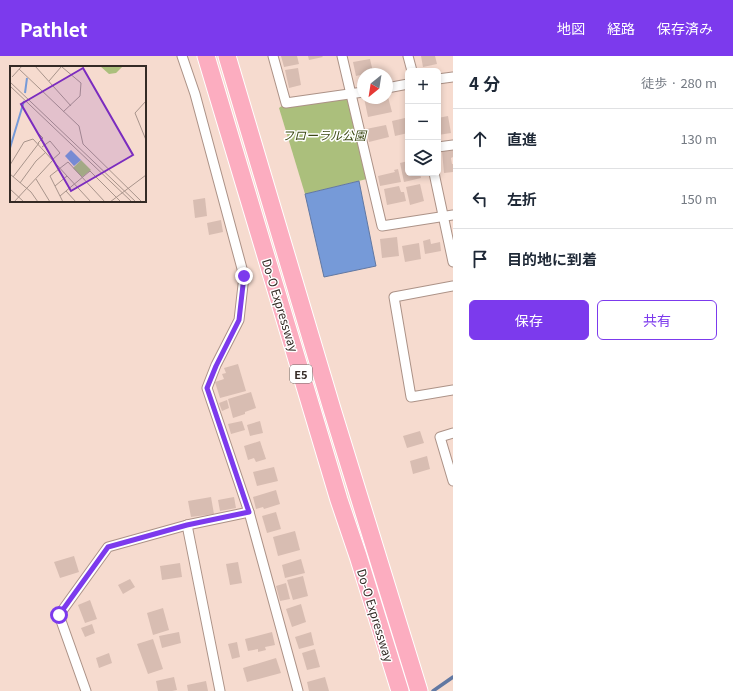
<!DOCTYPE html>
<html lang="ja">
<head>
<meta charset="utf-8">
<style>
  body { margin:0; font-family:Georgia,"Noto Sans JP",serif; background:#f6f6f7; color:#1f2937 }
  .controls { position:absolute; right:12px; top:12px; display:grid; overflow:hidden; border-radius:6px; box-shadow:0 2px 6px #0003 }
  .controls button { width:36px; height:36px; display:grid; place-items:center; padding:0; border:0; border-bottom:1px solid #e0e1e3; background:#fff; color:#1f2937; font:20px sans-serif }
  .compass { position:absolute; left:357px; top:12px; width:36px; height:36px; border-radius:50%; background:#fff; box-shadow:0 2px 6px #0003; rotate:210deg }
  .stop { position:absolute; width:12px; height:12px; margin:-9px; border:3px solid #7c3aed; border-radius:50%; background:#fff }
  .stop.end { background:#7c3aed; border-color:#fff; box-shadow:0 1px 4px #0008 }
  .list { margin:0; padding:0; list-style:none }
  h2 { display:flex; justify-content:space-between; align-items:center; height:52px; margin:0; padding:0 16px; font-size:17px }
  h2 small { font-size:13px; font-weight:400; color:#747a83 }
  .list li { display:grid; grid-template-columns:26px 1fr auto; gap:12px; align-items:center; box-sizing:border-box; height:60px; padding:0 16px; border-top:1px solid #e0e1e3 }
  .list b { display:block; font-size:15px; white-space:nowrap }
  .list em { font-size:13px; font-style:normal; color:#747a83 }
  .actions { display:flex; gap:8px; padding:12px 16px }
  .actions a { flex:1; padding:9px 0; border:1px solid #7c3aed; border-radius:6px; text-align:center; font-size:14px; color:#7c3aed }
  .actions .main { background:#7c3aed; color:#fff }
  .icon { flex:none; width:22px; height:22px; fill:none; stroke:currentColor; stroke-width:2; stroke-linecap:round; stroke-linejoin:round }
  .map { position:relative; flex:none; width:453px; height:635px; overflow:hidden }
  header { display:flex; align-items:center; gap:24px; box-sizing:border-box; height:56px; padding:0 20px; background:#7c3aed; color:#fff }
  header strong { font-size:19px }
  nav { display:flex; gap:22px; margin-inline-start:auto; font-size:14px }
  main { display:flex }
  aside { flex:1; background:#fff }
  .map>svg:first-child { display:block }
</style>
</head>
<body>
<header>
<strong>Pathlet</strong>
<nav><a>地図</a><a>経路</a><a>保存済み</a></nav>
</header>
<main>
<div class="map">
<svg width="453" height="635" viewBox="0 0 453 635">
  <rect width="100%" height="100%" fill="#f6dbcf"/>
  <polygon fill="#abbf7c" points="351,38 371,122 305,138 279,52 286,47"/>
  <polygon fill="#769ad8" stroke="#6278a2" points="359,125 376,210 324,221 305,138"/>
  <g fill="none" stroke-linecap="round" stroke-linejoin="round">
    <polyline stroke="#6278a2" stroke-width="3.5" points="433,635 453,621"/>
  </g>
  <g fill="#d8bdb2">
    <polygon points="281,0 297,0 299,8 284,11"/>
    <polygon points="308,0 322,0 323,1 309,4"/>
    <polygon points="421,0 435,0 437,8 423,11"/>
    <polygon points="370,3 373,16 356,20 353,6"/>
    <polygon points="298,12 301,29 289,32 285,14"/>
    <polygon points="387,37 392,56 368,61 364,42 387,42"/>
    <polygon points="448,60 451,77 438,79 438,62"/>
    <polygon points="405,62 408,77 395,80 392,65"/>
    <polygon points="386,69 389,81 369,86 366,73"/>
    <polygon points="453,94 453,101 451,102 452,108 453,108 453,116 444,117 442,95"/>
    <polygon points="408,105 408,117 420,117 421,122 404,126 400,107"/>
    <polygon points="398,113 401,126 380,130 378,120 395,116 394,114"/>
    <polygon points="420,128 424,145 410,149 406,131"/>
    <polygon points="399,130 401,136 404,136 406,145 387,149 384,133"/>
    <polygon points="205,142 207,160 195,162 193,144"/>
    <polygon points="221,164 223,176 209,179 207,167"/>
    <polygon points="397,181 399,200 382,202 380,183"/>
    <polygon points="430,183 431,188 440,186 441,195 425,198 423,185"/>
    <polygon points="419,187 421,203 405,206 402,190"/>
    <polygon points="238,308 246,335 220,342 215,326 224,323 222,318 226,317 224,312"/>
    <polygon points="251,336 256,352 245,356 245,358 233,362 228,343"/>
    <polygon points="227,344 229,352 222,355 219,347"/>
    <polygon points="242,365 245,374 231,378 228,368"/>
    <polygon points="260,365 263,377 250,380 247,369"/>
    <polygon points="420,375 424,387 407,392 403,380"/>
    <polygon points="260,385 266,403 256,406 254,402 248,404 244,390"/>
    <polygon points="427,400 430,413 413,418 410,405"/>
    <polygon points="274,411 278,425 257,430 253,416"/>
    <polygon points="276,434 280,448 264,453 263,451 256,453 253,441"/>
    <polygon points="211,441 214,458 191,461 188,445"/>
    <polygon points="234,441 236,452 220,455 218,444"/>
    <polygon points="276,456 281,473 267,477 262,460"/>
    <polygon points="295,475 300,494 278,500 273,481"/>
    <polygon points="74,500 79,516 60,522 54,506"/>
    <polygon points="301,503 305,517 285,522 282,509"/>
    <polygon points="238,506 242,527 230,529 226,508"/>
    <polygon points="180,507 182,521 162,524 160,510"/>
    <polygon points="303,520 308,540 293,544 287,524"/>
    <polygon points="130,523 135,531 123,538 118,529"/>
    <polygon points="286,527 290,543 280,545 276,530"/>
    <polygon points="90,544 97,563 85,567 78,549"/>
    <polygon points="301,548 306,566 292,571 286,553"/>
    <polygon points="163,552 169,574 153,579 147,557"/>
    <polygon points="92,568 95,577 85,581 81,572"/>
    <polygon points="179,576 181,587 162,592 159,580"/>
    <polygon points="272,576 275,589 265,591 266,594 258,596 258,593 248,595 245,583"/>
    <polygon points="311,576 314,589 299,593 295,581"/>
    <polygon points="153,583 163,613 148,618 137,588"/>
    <polygon points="237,586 240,601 232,603 228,588"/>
    <polygon points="315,593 320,611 307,614 302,597"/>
    <polygon points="109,597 112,607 99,612 96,602"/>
    <polygon points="276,602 281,617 247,626 243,612"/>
    <polygon points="174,621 177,634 172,635 158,635 156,625"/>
    <polygon points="325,621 329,635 309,635 307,626"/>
    <polygon points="206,625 208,635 188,635 187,629"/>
  </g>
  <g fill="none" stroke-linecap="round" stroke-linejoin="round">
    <defs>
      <g id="street">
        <polyline points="182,0 195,38 244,220 239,264 216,309 207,332 249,456 298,635"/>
        <polyline points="273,0 286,47 363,36"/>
        <polyline points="342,0 382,170 453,159"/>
        <polyline points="408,0 412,15"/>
        <polyline points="438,23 453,21"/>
        <polyline points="387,32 408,28"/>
        <polyline points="438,91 453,89"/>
        <polyline points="434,117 453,206"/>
        <polyline points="453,230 394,241 411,341 453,334"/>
        <polyline points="453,377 440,381 453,425"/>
        <polyline points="187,469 220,635"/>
        <polyline points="86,635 59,559 108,491 187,469 249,456"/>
      </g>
      <g id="highway">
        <polyline points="206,0 339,444 358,500 400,635"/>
        <polyline points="227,0 332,353 419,635"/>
      </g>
    </defs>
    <use href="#street" stroke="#ac9287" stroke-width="11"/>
    <use href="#highway" stroke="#fff" stroke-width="19"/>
    <use href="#street" stroke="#fff" stroke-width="9"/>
    <use href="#highway" stroke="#fcadc0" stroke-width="17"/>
  </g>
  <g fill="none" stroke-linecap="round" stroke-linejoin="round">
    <polyline stroke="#7c3aed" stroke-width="5" points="59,559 108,491 187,469 249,456 207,332 216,310 239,264 244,220"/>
  </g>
  <g text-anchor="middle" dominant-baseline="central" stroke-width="3" stroke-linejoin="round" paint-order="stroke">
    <rect fill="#fff" stroke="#716a66" stroke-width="1" x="290" y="309" width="22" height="18" rx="3"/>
    <g font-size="11" font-weight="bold" fill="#342a25">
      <text x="301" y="318">E5</text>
    </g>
    <g font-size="12" font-style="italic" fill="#3b4812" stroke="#fff">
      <text x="324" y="78">フローラル公園</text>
    </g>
    <g font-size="12" fill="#342a25" stroke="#fff">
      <text transform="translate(281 249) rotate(73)">Do-O Expressway</text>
      <text transform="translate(376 559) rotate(73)">Do-O Expressway</text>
    </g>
  </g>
  <g transform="translate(10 10)">
    <rect width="136" height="136" fill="#f6dbcf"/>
    <path d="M90,0h23l-7,7 -7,1zM71,94l10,10 -9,7 -9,-9z" fill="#abbf7c"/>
    <path d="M61,84l10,10 -7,6 -9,-10z" fill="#769ad8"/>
    <path fill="none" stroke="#769ad8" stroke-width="2" d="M15,27l2,-15M0,82l14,-47"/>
    <path fill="none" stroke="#a8948b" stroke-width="1" d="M25,0l36,40M52,1l19,16 -1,13 -17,16M9,3l60,57 4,18 59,58M2,11l10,-11M39,15l12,-14M0,16l126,120M0,20l122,116M136,35l-11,12 11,27M27,66l6,6 -5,5M32,81l8,-6 10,12 -8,7M0,99l14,-23 9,-3 58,63M0,108l21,18 7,10M3,111l26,-34M26,113l14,23M10,117l16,-22 10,-9M45,120l12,-10M0,123l14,13M56,125l10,11M50,130l30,-25 31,31M4,136l39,-42M53,136l-13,-26 18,-14 37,40M100,136l36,-27"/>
    <path fill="#7b2cbf" fill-opacity="0.15" stroke="#7b2cbf" stroke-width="2" d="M73,2l50,87 -62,36 -50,-87z"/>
    <rect width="136" height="136" fill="none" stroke="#342a25" stroke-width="2"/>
  </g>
</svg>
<div class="controls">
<button>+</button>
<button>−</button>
<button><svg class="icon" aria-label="layers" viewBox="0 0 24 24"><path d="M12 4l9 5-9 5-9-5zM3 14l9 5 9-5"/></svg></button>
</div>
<svg class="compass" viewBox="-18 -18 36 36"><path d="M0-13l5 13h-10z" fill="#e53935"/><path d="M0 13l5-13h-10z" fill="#747a83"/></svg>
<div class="stop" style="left:59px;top:559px"></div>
<div class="stop end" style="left:244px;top:220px"></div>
</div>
<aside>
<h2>4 分<small>徒歩 · 280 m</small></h2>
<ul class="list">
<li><svg class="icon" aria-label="ahead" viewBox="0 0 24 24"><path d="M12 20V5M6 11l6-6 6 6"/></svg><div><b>直進</b></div><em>130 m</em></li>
<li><svg class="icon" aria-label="left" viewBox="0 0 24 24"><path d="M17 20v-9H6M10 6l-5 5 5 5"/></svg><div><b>左折</b></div><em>150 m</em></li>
<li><svg class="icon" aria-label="arrive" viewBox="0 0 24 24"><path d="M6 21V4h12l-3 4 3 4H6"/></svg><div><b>目的地に到着</b></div></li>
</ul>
<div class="actions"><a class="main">保存</a><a>共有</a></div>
</aside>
</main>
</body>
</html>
